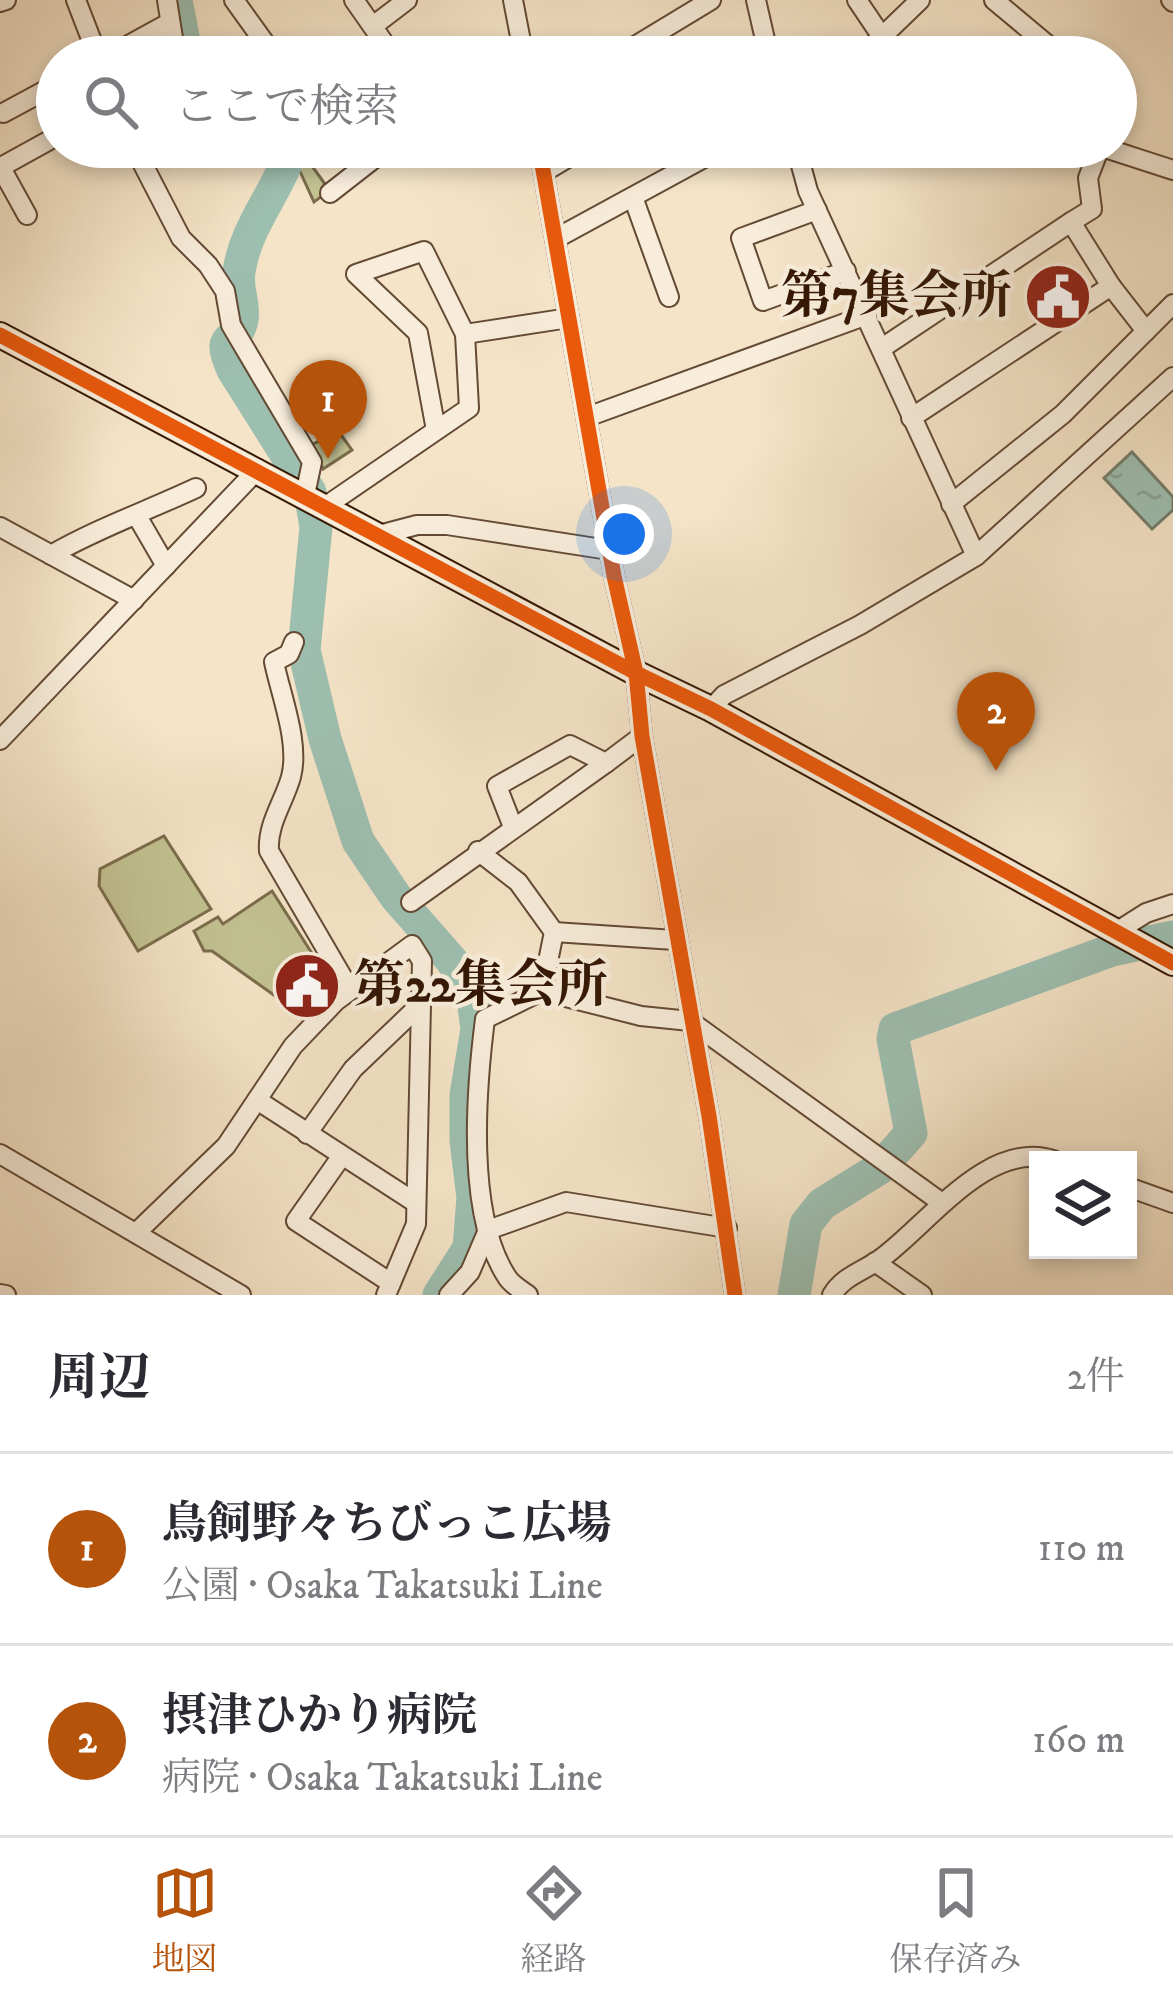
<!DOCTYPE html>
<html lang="ja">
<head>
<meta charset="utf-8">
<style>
  body { margin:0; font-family:"IM FELL DW Pica","Noto Serif JP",serif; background:#f7f7f7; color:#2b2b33 }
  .controls { position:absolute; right:36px; bottom:36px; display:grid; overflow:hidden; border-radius:0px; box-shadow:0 6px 18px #0003 }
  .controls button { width:108px; height:108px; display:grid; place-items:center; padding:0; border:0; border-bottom:3px solid #e1e1e2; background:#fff; color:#2b2b33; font:60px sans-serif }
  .you { position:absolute; left:624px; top:534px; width:42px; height:42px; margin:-30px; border:9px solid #fff; border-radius:50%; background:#1a73e8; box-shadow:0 0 0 18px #1a73e833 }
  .badge { display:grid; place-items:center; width:78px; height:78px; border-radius:50%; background:#b45309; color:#fff; font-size:39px; font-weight:700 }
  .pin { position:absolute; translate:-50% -99px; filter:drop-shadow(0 3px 6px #0008) }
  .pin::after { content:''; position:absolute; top:63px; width:42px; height:36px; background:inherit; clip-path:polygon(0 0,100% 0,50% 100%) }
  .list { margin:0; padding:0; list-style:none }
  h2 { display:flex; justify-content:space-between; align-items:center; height:156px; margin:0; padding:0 48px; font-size:51px }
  h2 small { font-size:39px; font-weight:400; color:#7c7c81 }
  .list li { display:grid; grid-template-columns:78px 1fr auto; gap:36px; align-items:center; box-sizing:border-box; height:192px; padding:0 48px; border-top:3px solid #e1e1e2 }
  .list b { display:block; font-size:45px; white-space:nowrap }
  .list p { margin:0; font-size:39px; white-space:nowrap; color:#7c7c81 }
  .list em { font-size:39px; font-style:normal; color:#7c7c81 }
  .icon { flex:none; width:66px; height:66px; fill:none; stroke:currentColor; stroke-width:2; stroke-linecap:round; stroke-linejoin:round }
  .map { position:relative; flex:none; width:1173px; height:1295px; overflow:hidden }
  .search { position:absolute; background:#fff; box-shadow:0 6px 18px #0003; left:36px; right:36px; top:36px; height:132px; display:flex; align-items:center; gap:30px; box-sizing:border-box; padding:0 42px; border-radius:66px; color:#7c7c81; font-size:45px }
  .sheet { height:540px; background:#fff }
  nav { display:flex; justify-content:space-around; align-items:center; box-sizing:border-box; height:168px; border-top:3px solid #e1e1e2; background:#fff; font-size:33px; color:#7c7c81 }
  nav a { display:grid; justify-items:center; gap:6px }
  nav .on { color:#b45309 }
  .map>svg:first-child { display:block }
</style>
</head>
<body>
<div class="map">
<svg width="1173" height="1295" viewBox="0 0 1173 1295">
  <defs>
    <pattern id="water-ripples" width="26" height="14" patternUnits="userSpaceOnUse" patternTransform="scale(3)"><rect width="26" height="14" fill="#9dbfb0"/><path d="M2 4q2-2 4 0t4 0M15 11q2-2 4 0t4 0" fill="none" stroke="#88a396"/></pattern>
  </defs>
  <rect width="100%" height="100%" fill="#f5e4c8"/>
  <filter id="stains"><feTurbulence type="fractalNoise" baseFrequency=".00167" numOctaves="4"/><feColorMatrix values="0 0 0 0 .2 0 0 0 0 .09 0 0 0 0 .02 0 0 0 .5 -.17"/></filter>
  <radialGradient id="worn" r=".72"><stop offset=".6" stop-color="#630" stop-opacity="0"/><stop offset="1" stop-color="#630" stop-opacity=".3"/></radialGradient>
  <g fill="#c2c292" stroke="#7b6c4b" stroke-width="3">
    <polygon points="299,148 325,184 322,188 326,193 314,202 292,154"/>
    <polygon points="339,432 352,450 323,469 311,445"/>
    <polygon points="164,836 211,909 138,951 99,886 100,869"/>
    <polygon points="272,891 315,958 278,998 212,951 204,951 194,931 218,917 223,924"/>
  </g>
  <polygon fill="url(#water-ripples)" stroke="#737c6b" stroke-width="3" points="1132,452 1173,497 1173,510 1152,529 1104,478"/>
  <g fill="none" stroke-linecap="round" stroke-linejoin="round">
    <g stroke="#9dbfb0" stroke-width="33">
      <polyline points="176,0 187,57"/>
      <path d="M271,147l14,19c-15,35 -41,67 -46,106 -3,16 6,33 3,48 -6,28 -27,9 -9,50l77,122 6,35 -12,123 21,89 33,102 38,56 56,64 20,30 5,38 -11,66v45l7,58 -4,50 -30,47"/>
      <polyline points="794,1295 806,1224 822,1204 880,1168 911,1133 893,1039 895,1029 1112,950 1173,937"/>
    </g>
    <defs>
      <g id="minor">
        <polyline points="76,0 98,57"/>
        <polyline points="167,0 176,57"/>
        <polyline points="234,0 275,57"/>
        <polyline points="354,0 389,50"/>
        <polyline points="513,0 524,57"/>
        <polyline points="756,0 769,57"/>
        <polyline points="857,0 882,37"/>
        <polyline points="994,0 1062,57"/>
        <polyline points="1171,0 1173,2"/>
        <polyline points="0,2 6,0"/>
        <polyline points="373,26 407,0"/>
        <polyline points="107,57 169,23"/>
        <polyline points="617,57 711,0"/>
        <polyline points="861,57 920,0"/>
        <polyline points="1116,102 1116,109"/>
        <polyline points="3,113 57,84"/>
        <polyline points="134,147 181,238 208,265 225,291 231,325 312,462 305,495"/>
        <polyline points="539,147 614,576 636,673 642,736 709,1116 735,1295"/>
        <polyline points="1102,147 1173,170"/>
        <polyline points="0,166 27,215"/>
        <polyline points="1,167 57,136"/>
        <polyline points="544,172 586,147"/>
        <polyline points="330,193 389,147"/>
        <polyline points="633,197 669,297"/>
        <polyline points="817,210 741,238 763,301 846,271"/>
        <polyline points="1071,222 1092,209 1088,178 1100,147"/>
        <polyline points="555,239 724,147"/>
        <polyline points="1111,286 1146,331"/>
        <polyline points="465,334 569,318"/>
        <polyline points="882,348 1071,222 1111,286 911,418"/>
        <polyline points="587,417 867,315"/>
        <polyline points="951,504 1063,414 1173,304"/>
        <polyline points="326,506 469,408 465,334 424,251 356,274 418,333 436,430"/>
        <polyline points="137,516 166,566"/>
        <polyline points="0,527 134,600"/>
        <polyline points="379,535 417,525 447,525 609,550"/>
        <path d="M51,555c47,-27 96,-44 145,-67"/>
        <polyline points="976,556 1173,377"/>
        <path d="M294,642l-5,12 -15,8c7,34 26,81 17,115 -7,25 -24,47 -22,74l81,139"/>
        <polyline points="711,709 724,695 860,625 976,556 808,191 796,147"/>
        <polyline points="0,740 258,469"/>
        <polyline points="513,827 497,786 570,745 606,763 642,736"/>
        <polyline points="478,851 518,882 554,932 542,991"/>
        <polyline points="411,902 606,763"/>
        <polyline points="554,932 675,940"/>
        <polyline points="1116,932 1146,913 1173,904"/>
        <polyline points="257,1100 416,1203"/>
        <polyline points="307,1134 353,1069 421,1004"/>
        <polyline points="0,1154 241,1295"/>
        <polyline points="341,1157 296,1221 391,1283"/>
        <polyline points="1128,1187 1173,1203"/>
        <polyline points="137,1232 226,1146 293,1046 336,1001 412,945 422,961 416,1224 386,1295"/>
        <polyline points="875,1262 922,1295"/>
        <polyline points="0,1294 6,1295"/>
        <polyline points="449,1295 470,1272 488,1230 566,1202 727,1228"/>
        <path d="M528,1295c-7,-5 -17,-11 -21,-18 -41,-62 -31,-187 -22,-258l57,-28 99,25 49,5 252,182"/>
        <path d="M832,1295c12,-20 33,-24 51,-38 46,-34 106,-118 170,-97"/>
      </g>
      <polyline id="major" points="0,335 636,673 711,709 1173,963"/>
    </defs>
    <use href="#minor" stroke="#644a35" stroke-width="22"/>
    <use href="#major" stroke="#341704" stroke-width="28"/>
    <use href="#minor" stroke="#f8eddb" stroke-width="18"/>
    <use href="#major" stroke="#f5e4c8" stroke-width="24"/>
    <defs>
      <g id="cycleway">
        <polyline points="539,147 614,576 636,673 642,736 709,1116 735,1295"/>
        <polyline points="0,335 636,673 711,709 1173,963"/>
      </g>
    </defs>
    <use href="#cycleway" stroke="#f8eddb" stroke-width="22"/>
    <use href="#cycleway" stroke="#e8590c" stroke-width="15"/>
  </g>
  <defs>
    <symbol id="civic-disc" viewBox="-11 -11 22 22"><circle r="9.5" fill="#8f2418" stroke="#f8eddb"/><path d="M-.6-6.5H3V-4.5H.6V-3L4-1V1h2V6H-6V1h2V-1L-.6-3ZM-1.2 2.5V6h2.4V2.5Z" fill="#fff"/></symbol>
  </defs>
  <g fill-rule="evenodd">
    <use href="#civic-disc" x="1020" y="259" width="76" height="76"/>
    <use href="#civic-disc" x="269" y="948" width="76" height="76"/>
  </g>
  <g text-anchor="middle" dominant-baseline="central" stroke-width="9" stroke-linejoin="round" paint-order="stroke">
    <g font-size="51" font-weight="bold" fill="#341704" stroke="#f8eddb" text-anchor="end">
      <text x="1012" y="297">第7集会所</text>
      <text x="354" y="986" text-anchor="start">第22集会所</text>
    </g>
  </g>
  <rect width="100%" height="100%" filter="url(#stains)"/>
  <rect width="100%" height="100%" fill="url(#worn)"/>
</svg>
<div class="controls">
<button><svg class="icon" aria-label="layers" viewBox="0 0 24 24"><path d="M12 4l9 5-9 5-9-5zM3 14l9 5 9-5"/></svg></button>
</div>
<div class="you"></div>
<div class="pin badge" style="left:328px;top:459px">1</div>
<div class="pin badge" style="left:996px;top:771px">2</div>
<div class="search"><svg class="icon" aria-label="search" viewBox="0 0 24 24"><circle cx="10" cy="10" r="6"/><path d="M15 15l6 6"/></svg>ここで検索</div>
</div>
<section class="sheet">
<h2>周辺<small>2件</small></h2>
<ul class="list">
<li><span class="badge">1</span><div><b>鳥飼野々ちびっこ広場</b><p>公園 · Osaka Takatsuki Line</p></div><em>110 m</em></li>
<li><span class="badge">2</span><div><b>摂津ひかり病院</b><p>病院 · Osaka Takatsuki Line</p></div><em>160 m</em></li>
</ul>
</section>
<nav>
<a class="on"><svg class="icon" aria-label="map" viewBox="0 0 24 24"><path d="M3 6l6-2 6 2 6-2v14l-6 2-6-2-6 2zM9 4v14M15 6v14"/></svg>地図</a>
<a><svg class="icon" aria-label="directions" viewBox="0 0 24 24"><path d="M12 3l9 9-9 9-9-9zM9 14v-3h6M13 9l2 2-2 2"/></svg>経路</a>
<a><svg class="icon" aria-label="saved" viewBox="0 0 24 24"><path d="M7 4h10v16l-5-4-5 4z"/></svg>保存済み</a>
</nav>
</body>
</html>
